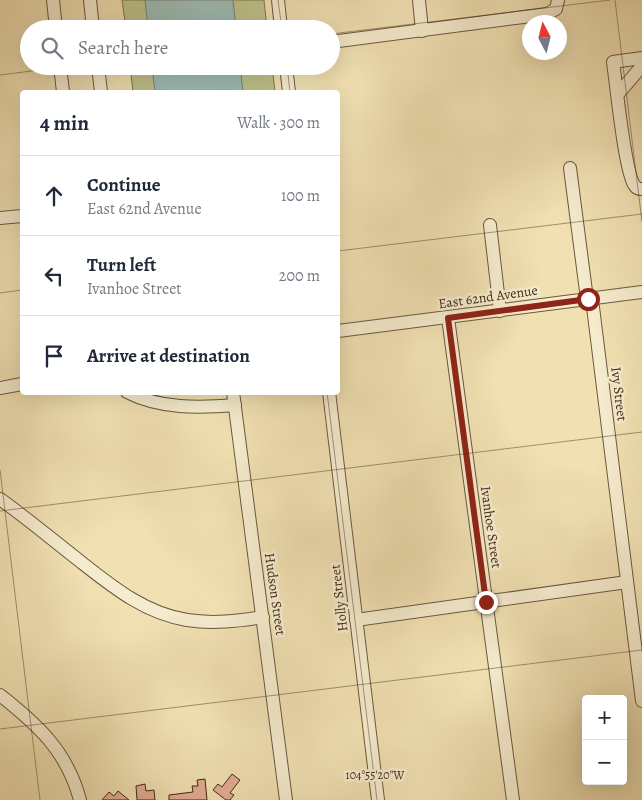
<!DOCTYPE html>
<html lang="en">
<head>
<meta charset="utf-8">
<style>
  body { margin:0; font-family:Alegreya,serif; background:#f6f6f7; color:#1f2937 }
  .controls { position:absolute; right:15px; bottom:15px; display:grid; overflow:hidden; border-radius:5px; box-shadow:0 5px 20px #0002 }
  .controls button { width:45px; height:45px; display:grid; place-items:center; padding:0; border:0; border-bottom:1px solid #e0e1e3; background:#fff; color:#1f2937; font:25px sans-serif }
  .compass { position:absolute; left:522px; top:15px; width:45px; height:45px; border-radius:50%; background:#fff; box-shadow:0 5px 20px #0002; rotate:353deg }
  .stop { position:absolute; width:15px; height:15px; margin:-11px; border:4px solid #8f2418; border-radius:50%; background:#fff }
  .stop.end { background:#8f2418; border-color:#fff; box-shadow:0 1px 5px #0008 }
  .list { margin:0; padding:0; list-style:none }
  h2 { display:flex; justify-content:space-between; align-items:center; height:65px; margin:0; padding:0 20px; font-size:21px }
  h2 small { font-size:16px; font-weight:400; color:#747a83 }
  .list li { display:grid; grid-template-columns:32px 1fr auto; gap:15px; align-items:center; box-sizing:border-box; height:80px; padding:0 20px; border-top:1px solid #e0e1e3 }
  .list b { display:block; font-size:19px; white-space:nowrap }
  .list p { margin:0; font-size:16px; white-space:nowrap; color:#747a83 }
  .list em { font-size:16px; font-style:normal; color:#747a83 }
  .icon { flex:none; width:28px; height:28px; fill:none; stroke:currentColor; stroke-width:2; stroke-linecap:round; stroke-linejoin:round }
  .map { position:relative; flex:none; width:642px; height:800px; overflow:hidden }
  .search { position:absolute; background:#fff; box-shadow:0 5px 20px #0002; left:20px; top:20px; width:320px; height:55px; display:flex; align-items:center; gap:12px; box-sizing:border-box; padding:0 18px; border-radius:28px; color:#747a83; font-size:19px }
  .panel { position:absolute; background:#fff; box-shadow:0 5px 20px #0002; left:20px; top:90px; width:320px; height:305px; border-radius:5px }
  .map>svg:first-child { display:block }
</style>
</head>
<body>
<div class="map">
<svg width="642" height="800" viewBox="0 0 642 800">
  <rect width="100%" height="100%" fill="#f0e0b2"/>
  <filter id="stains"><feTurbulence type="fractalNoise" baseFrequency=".004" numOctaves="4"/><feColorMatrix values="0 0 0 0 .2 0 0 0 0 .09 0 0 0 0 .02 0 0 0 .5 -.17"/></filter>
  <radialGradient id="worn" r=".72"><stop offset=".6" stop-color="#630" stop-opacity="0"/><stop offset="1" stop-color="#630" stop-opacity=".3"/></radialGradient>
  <g fill="#bec189" stroke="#7e7651">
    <polygon points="122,0 264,0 267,29 126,29"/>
    <polygon points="130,66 272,66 275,92 133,92"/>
  </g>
  <g fill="#9cbbb4" stroke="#778176">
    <polygon points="145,0 233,0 236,29 148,29"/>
    <polygon points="152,66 240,66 243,92 155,92"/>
  </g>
  <g fill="#e1ac91" stroke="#3f2b19">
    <polygon points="232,774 240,780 230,793 234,795 230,800 226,800 213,790 218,784 222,787"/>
    <polygon points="205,779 207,800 169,800 169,795 193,792 192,786 198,786 197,780"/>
    <polygon points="145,784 146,791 154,790 155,800 137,800 136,786"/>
    <polygon points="118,791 129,800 102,800 109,792 114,796"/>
  </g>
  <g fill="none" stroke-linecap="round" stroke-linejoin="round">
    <defs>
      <g id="minor">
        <polyline points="53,0 56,29"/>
        <polyline points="90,0 93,29"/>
        <polyline points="278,0 281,29"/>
        <polyline points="419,0 422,31"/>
        <polyline points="331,42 547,14 556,9 558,0"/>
        <path d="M642,58l-29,4c3,20 12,113 22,124 2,3 4,3 7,3"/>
        <polyline points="60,66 63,92"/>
        <polyline points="98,66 101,92"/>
        <polyline points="286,66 289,92"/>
        <polyline points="618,94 642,66"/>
        <polyline points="570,168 587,299"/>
        <polyline points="0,218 22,216"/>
        <polyline points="490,225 500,311"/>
        <polyline points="592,299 642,701"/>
        <polyline points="448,318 513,800"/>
        <polyline points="338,331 642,292"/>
        <polyline points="0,388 22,384"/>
        <path d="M127,392c33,17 72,16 108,13"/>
        <polyline points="233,392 286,800"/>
        <polyline points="329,392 378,800"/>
        <path d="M0,499c28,20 54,42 81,63 33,26 64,51 106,58 26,4 51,1 76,-3"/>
        <polyline points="356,620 627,582"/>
        <path d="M0,695c38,30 67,56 80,105"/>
      </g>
    </defs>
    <use href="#minor" stroke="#6b583f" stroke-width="14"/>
    <use href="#minor" stroke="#f5ebcd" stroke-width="12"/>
  </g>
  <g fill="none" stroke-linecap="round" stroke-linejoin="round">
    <polyline stroke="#8f2418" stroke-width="6" points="486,602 448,318 588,299"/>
  </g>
  <path fill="none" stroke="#3f2b19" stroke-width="1" stroke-opacity="0.45" d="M278,0l4,29M615,0l27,222M331,34l279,-34M287,66l3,26M0,75l71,-9M338,251l304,-37M0,293l22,-3M327,392l50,408M0,470l40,330M0,511l642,-79M0,729l642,-79"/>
  <g text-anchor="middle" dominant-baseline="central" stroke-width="5" stroke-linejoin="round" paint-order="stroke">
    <g font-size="14" fill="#3f2b19" stroke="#f5ebcd">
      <text transform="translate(488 297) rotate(-8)">East 62nd Avenue</text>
      <text transform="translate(619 394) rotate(83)">Ivy Street</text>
      <text transform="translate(491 527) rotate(82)">Ivanhoe Street</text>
      <text transform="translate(275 594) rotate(82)">Hudson Street</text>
      <text transform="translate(339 598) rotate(-97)">Holly Street</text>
    </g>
  </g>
  <g font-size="12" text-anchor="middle" fill="#3f2b19" stroke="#f5ebcd" stroke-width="5" stroke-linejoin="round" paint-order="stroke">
    <text x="375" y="779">104°55'20"W</text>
  </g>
  <rect width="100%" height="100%" filter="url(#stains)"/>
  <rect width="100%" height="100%" fill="url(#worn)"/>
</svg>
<div class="controls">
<button>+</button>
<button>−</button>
</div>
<svg class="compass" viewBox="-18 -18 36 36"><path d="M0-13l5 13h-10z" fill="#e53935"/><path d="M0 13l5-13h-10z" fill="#747a83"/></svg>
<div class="stop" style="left:588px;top:299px"></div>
<div class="stop end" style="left:486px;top:602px"></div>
<div class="search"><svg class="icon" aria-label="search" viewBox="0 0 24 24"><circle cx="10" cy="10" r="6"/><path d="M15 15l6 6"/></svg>Search here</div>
<section class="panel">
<h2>4 min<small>Walk · 300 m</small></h2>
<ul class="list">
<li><svg class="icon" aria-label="ahead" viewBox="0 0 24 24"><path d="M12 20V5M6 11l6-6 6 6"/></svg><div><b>Continue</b><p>East 62nd Avenue</p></div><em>100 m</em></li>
<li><svg class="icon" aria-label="left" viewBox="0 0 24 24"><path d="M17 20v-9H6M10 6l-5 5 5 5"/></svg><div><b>Turn left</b><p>Ivanhoe Street</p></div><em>200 m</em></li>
<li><svg class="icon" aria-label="arrive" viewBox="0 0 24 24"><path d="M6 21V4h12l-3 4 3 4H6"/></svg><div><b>Arrive at destination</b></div></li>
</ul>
</section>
</div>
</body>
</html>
